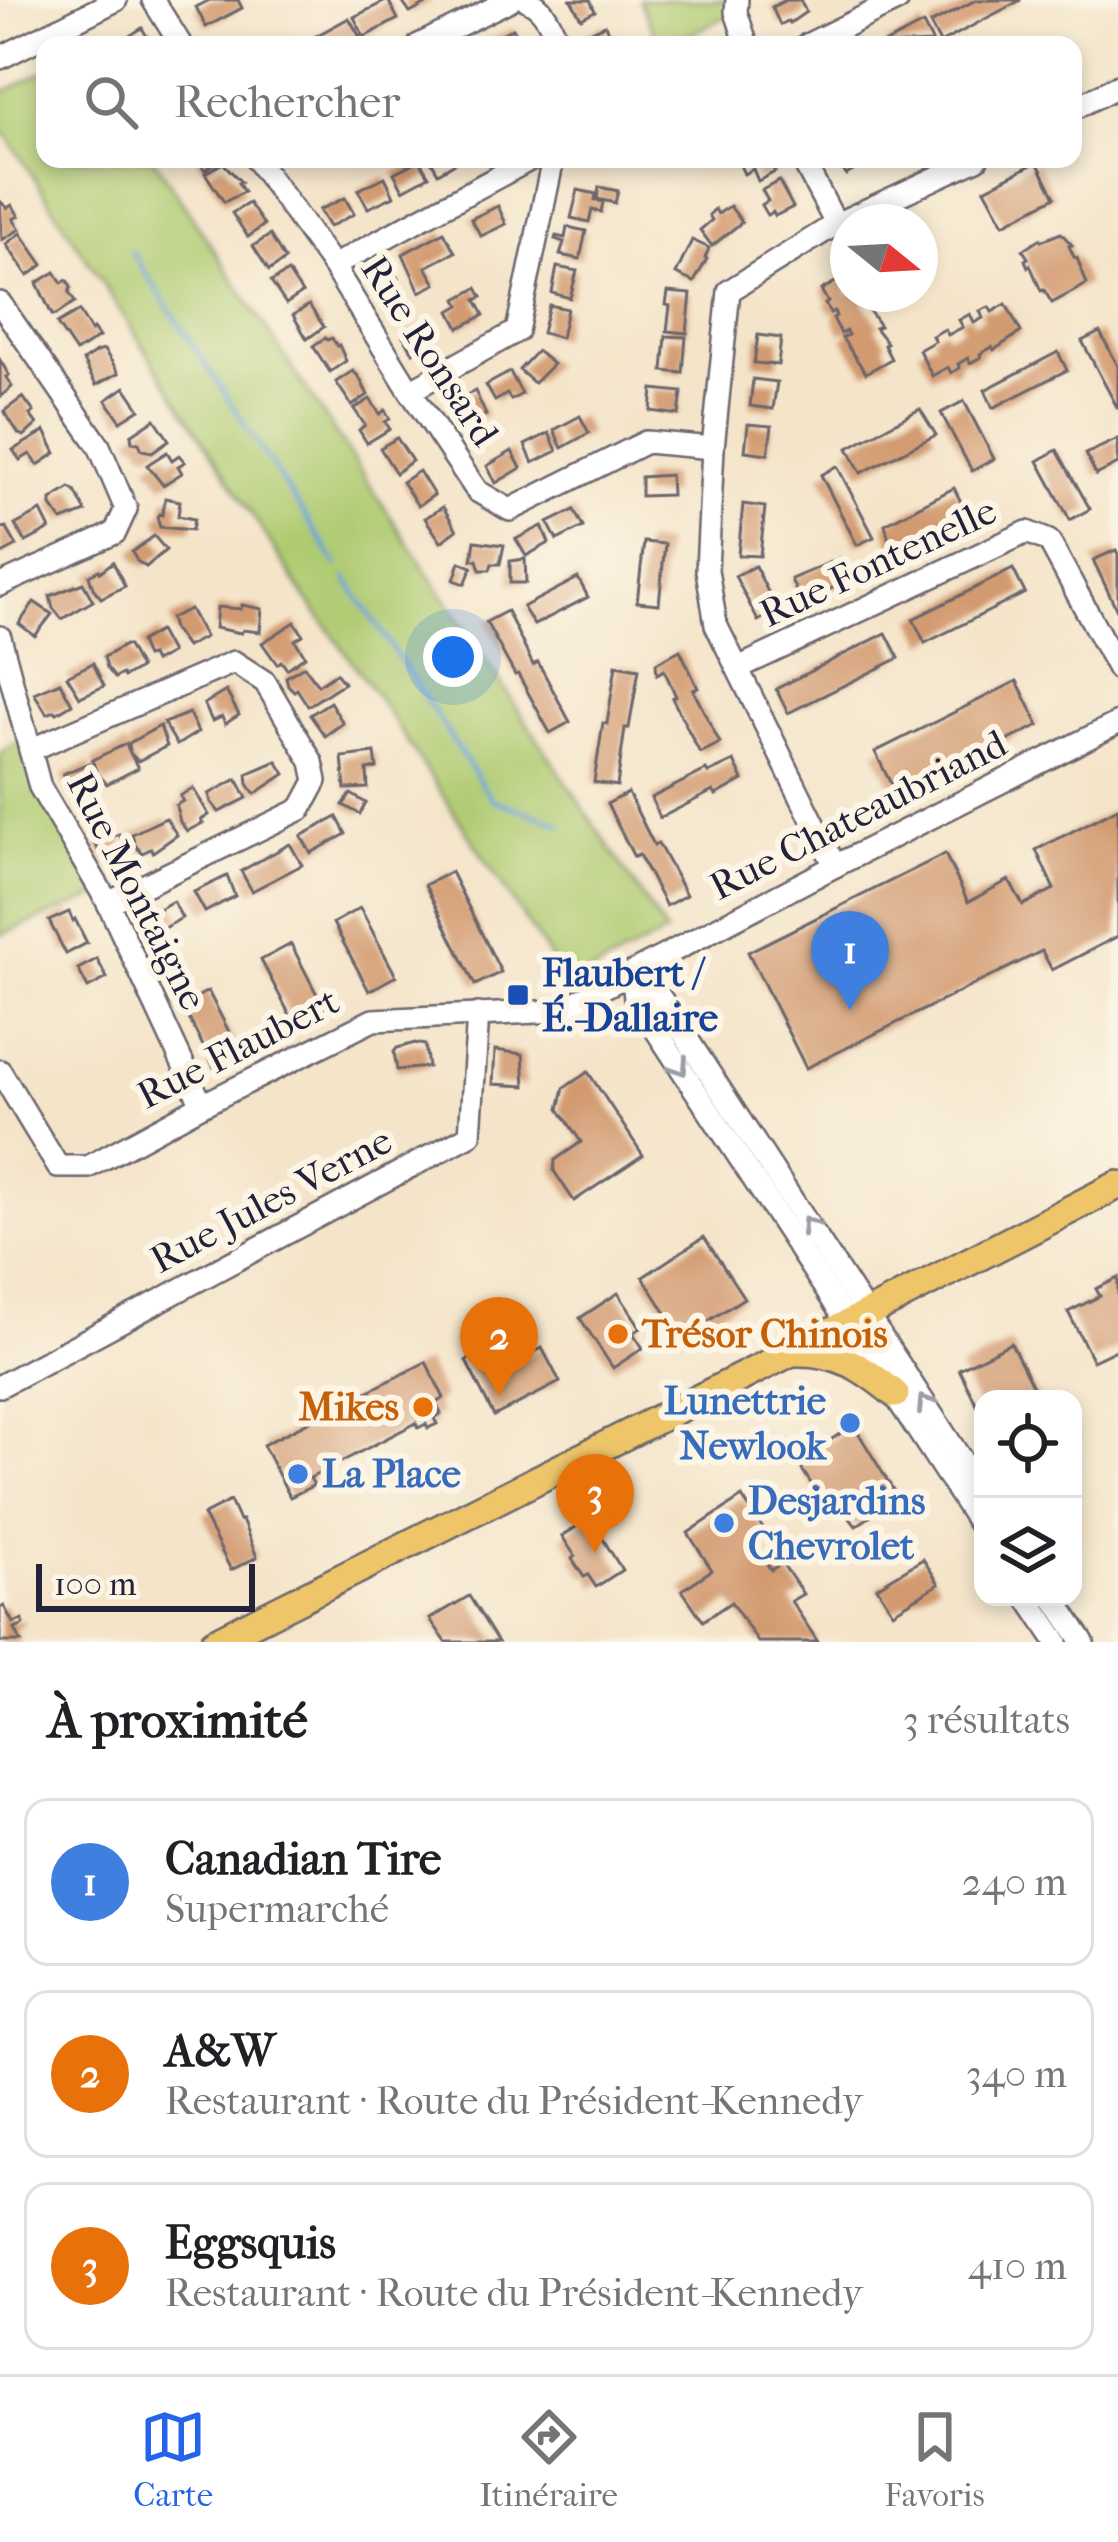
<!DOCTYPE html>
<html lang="fr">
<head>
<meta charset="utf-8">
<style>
  body { margin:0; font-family:"IM FELL French Canon",serif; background:#f6f6f6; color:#202124 }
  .controls { position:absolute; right:36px; bottom:36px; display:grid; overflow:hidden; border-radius:24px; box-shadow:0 6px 18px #0003 }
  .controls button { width:108px; height:108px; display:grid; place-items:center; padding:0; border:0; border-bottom:3px solid #e0e0e0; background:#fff; color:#202124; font:60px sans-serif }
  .compass { position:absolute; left:830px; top:204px; width:108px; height:108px; border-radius:50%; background:#fff; box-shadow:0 6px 18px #0003; rotate:108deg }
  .scale { position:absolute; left:36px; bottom:30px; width:219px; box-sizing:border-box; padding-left:12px; border:6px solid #22223b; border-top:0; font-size:33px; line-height:42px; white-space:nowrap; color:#22223b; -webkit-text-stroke:9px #fcf5e5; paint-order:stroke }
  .you { position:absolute; left:453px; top:657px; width:42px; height:42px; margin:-30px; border:9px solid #fff; border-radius:50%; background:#1a73e8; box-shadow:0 0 0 18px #1a73e833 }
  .badge { display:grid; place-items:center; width:78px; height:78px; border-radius:50%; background:#2563eb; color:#fff; font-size:39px; font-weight:700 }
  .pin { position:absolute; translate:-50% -99px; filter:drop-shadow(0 3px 6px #0008) }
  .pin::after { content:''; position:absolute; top:63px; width:42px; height:36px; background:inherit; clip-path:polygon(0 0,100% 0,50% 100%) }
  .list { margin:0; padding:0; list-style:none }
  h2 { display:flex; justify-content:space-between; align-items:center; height:156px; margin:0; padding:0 48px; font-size:51px }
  h2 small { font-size:39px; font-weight:400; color:#757577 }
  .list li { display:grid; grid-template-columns:78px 1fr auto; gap:36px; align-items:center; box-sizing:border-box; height:168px; margin:0 24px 24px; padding:0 24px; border:3px solid #e0e0e0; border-radius:24px }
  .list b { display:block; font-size:45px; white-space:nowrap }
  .list p { margin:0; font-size:39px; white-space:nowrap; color:#757577 }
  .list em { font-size:39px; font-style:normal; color:#757577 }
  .icon { flex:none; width:66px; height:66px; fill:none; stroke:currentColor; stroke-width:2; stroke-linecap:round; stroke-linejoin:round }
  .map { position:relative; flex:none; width:1118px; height:1642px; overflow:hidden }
  .search { position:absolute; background:#fff; box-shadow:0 6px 18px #0003; left:36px; right:36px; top:36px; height:132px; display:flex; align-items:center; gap:30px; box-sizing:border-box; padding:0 42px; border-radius:24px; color:#757577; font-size:45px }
  .sheet { height:732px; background:#fff }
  nav { display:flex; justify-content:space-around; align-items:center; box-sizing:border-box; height:168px; border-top:3px solid #e0e0e0; background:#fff; font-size:33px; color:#757577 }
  nav a { display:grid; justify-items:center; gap:6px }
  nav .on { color:#2563eb }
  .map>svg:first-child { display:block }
</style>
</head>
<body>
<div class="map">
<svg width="1118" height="1642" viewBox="0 0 1118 1642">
  <rect width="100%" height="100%" fill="#fcf5e5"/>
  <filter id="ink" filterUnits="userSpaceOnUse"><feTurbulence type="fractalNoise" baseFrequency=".00833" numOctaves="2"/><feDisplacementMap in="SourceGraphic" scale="24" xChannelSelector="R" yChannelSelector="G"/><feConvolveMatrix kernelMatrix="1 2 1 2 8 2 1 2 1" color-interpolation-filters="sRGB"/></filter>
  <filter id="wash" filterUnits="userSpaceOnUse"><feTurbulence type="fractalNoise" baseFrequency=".004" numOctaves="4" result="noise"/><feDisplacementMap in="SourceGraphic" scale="48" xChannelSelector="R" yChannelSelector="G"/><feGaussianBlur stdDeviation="2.7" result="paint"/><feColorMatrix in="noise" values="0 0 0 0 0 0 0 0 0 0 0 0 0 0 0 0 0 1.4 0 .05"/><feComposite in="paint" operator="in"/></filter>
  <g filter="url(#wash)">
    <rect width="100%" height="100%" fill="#f4e4c9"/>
    <g fill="#afcb71" stroke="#687656" stroke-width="3">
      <polygon points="639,0 737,0 736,12 668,45 660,45"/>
      <polygon points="45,71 45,159 154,159 666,933 568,985 379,699 304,595 0,125 0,94"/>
      <polygon points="27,737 103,894 0,935 0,753"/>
    </g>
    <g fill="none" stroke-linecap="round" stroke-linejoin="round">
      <g stroke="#699fd6" stroke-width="4.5">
        <polyline points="132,252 337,565"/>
        <polyline points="346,578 491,799 561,824"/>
      </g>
    </g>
    <g id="blocks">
      <g fill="#d29a6f">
        <polygon points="210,0 238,0 242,8 206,27 196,7"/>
        <polygon points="388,0 398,19 364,37 354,17"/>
        <polygon points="401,0 434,0 410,13"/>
        <polygon points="571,0 590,0 595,11 581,18"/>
        <polygon points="786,0 800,0 806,12 790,23 788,21 780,25 772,7"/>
        <polygon points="976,0 1021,0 940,43 930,24"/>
        <polygon points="349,18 360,37 345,45 320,45 316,36"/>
        <polygon points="923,24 933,43 882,45"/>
        <polygon points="605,25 614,45 592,45 587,33"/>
        <polygon points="142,28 152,45 127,45 123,40"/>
        <polygon points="513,28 522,45 491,45 489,41"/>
        <polygon points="196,159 221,159 205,170"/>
        <polygon points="430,159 462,159 438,173"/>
        <polygon points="747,159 768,159 775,172 758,181 753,169 744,174 739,163"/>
        <polygon points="837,159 864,159 867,163 846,175"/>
        <polygon points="419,160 429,176 403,190 394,173"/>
        <polygon points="1037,162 1055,197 1004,224 985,189"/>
        <polygon points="223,163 241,182 238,183 244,192 224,202 205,173"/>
        <polygon points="385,177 394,196 368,208 358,190"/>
        <polygon points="779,181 793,207 775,216 773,212 767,215 761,205 768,201 762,190"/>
        <polygon points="599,187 618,191 615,203 597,199"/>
        <polygon points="578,190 596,194 595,200 603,202 601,212 592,210 589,222 571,218"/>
        <polygon points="345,198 354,214 329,227 319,210"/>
        <polygon points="0,201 7,208 12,205 19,216 13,219 20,229 2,240"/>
        <polygon points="249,203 264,225 248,237 232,213"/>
        <polygon points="498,206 506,224 481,236 471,219"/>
        <polygon points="730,206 742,222 712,246 700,230 712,220 709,215 715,209 718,214"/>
        <polygon points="567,227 586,231 580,259 560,255 564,242 555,239 556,236 565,238"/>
        <polygon points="444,232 455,252 426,267 436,284 420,292 403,254"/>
        <polygon points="21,233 43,265 28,276 6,244"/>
        <polygon points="1061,233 1072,245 1069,246 1074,257 1077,258 1087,284 1052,303 1044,290 1041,291 1030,265 1028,267 1025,260 1028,258 1023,250 1040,239 1041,241"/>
        <polygon points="270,235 285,260 269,271 253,246"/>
        <polygon points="692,240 709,248 705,258 707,259 694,282 676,274"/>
        <polygon points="384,253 398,279 372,293 357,265"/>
        <polygon points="557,267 577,271 570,298 552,293"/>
        <polygon points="55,272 62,283 67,280 71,287 69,293 75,302 56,315 52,315 37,283"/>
        <polygon points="288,272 302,293 286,304 271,282"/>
        <polygon points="848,275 848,294 863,294 867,300 863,302 880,326 875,328 887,343 884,345 891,359 866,373 842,338 848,335 846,331 841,334 833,318 836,316 834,311 830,313 825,304 828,302 821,290"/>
        <polygon points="477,288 482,297 476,300 484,315 459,328 450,311 460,305 457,299"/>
        <polygon points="668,292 691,294 687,333 667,331 670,306 666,305"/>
        <polygon points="1006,304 1021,332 994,350 992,347 980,354 981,357 970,363 968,358 958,364 960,368 951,373 948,367 932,376 919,350 935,341 932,336 945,329 948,335 963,327 959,320 970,314 974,323 983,318 980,311 989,307 992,312"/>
        <polygon points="309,305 324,327 307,339 293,315"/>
        <polygon points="549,305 567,309 561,338 542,333"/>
        <polygon points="79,311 91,331 93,329 99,337 76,352 57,324"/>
        <polygon points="430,323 438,339 413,352 403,336"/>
        <polygon points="1100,332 1118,366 1118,409 1082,341"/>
        <polygon points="758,335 781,338 778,365 754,363"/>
        <polygon points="666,336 686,337 683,373 663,371"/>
        <polygon points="325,338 327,340 332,338 337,346 339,345 346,361 330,372 313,346"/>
        <polygon points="104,350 119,373 96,385 83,361 96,352"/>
        <polygon points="537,351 553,364 534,383 519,370"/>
        <polygon points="1058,352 1067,370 993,408 985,390"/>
        <polygon points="0,360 9,375 6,377 12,387 0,397"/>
        <polygon points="353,371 359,377 368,395 352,406 336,382"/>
        <polygon points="510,372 522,394 511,400 507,394 495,401 486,385"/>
        <polygon points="753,379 777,382 773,409 750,406"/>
        <polygon points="125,387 140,409 121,421 106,400"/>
        <polygon points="653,389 682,392 679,415 651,411"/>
        <polygon points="475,391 486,415 477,419 474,414 458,420 450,403"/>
        <polygon points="23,397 34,412 30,415 37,424 24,436 19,434 4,411"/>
        <polygon points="370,399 380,414 385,410 390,419 385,422 390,429 367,443 359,430 365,425 354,409"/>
        <polygon points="964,401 994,459 972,471 941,413"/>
        <polygon points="920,409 936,435 861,473 848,448"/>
        <polygon points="580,416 589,433 562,448 554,430"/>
        <polygon points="155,419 169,440 152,452 142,450 139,443 132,442 131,435"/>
        <polygon points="748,424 772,426 768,454 745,451"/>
        <polygon points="477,427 483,436 466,443 461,434"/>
        <polygon points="45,431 56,453 38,465 30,454 20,460 13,450"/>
        <polygon points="549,433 557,451 533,463 525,445"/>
        <polygon points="397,438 412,461 396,473 380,448"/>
        <polygon points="1118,439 1118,464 1096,475 1086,454"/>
        <polygon points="1057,450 1090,509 1070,520 1038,461"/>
        <polygon points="512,451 521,468 496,483 487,466"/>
        <polygon points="167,452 172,460 179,455 185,462 178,466 182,473 163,485 147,465"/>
        <polygon points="837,466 874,537 857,545 821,475"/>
        <polygon points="419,471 434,495 418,506 402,482"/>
        <polygon points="670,475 671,495 641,496 641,477"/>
        <polygon points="70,488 75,491 86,512 62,521 51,506 51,500"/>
        <polygon points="954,488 965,510 891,548 885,524"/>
        <polygon points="165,498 180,501 178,516 194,519 192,530 160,527 157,517 159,514 162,515"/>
        <polygon points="743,504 765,507 760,556 738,555"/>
        <polygon points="443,507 457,530 441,542 425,518"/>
        <polygon points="574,510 583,527 557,540 548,523"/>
        <polygon points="41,511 50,529 26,542 15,525"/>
        <polygon points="542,526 549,543 526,556 516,539"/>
        <polygon points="6,527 17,546 0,555 0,529"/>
        <polygon points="154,536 166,550 146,567 137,561 132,552"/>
        <polygon points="475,541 504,545 500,564 492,564 490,570 480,570 477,560 472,560"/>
        <polygon points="644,542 665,544 659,604 637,602"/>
        <polygon points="1116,550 1118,554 1118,612 1093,560"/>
        <polygon points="841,558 850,581 800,601 791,579"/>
        <polygon points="525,559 526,583 510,583 510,561"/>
        <polygon points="113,562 125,586 101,598 93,588 89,575 99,570 100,572"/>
        <polygon points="460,562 472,567 465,584 454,580"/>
        <polygon points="755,566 777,610 758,621 735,576"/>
        <polygon points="1013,569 1025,593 925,643 913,619"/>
        <polygon points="578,578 588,597 534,625 523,607"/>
        <polygon points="83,583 93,601 62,619 53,608 50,596"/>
        <polygon points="34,602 52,614 35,636 19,624"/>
        <polygon points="242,605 262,609 260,632 243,630 241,633 215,628 217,607 241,609"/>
        <polygon points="190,609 205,637 186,647 173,629 170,618"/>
        <polygon points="507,611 533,665 538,662 570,722 550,733 518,674 515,675 486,622"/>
        <polygon points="295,622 303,635 295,640 305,656 287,669 281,661 277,664 262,643"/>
        <polygon points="159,631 171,653 154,662 151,656 146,657 140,642"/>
        <polygon points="886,633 899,658 788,713 776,689"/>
        <polygon points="125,645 128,646 140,668 124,677 122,674 115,678 107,668 104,657"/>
        <polygon points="680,650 698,688 693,690 720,743 700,753 672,698 676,696 664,670 657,674 656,663"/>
        <polygon points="93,663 104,686 80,697 67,676"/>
        <polygon points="616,665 639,669 629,728 625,728 617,786 594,782 603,723 607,724"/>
        <polygon points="304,666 318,685 336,673 344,683 308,706 297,689 294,691 288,685 286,677"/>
        <polygon points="1017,681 1039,725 897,796 875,752"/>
        <polygon points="60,682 72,704 57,713 55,711 47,714 34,693"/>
        <polygon points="226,691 239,715 225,724 222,717 212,721 204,704"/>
        <polygon points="330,702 343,723 325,736 310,715"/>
        <polygon points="189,713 198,732 177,745 164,723"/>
        <polygon points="160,726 167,746 138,761 130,753 138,768 107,784 97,773 92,760 126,744 130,753 129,743"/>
        <polygon points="375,753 377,768 367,770 368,788 345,789 342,757"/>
        <polygon points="277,761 285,774 255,794 248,784 247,774"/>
        <polygon points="734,761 743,780 716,795 713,791 660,818 651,798 706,770 708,773"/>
        <polygon points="89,763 97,780 72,793 65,784 63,774"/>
        <polygon points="237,779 247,798 219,812 211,802 209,794"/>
        <polygon points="193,788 209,815 201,820 203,823 187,831 180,822 176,805 183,801 180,796"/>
        <polygon points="628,793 654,845 658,843 686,895 666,906 639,855 634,857 607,804"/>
        <polygon points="351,794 366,803 360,814 343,805"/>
        <polygon points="1118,808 1118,936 1052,970 1042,951 806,1068 748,952 945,854 968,902 1009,880 1023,905 1054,889 1036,850"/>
        <polygon points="337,817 346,834 311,853 301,836"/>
        <polygon points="166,818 177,835 153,852 151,849 142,853 135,845 132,834"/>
        <polygon points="119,834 130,857 110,868 95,845"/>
        <polygon points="290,844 302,865 252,891 241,871"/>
        <polygon points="451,872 501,972 475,985 425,885"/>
        <polygon points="227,876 235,896 205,912 194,892"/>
        <polygon points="173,901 182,918 147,937 137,921"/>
        <polygon points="360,908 396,976 369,991 333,923"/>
        <polygon points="69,912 73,921 75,919 87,943 66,954 49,921"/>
        <polygon points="291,944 325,1010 295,1025 261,960"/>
        <polygon points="97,959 107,978 88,988 78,969"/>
        <polygon points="208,991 242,1057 216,1071 182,1005"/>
        <polygon points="415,1043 425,1045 428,1067 397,1070 394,1052 397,1048"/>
        <polygon points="495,1050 523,1054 525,1086 493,1084"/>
        <polygon points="588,1072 643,1155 574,1201 554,1171 555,1160 581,1142 559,1109 564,1088"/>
        <polygon points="704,1237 744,1298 682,1338 643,1277"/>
        <polygon points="1118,1278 1118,1349 1093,1361 1068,1312 1100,1296 1096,1289"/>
        <polygon points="618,1293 641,1328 633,1333 643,1348 613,1368 580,1318"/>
        <polygon points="1011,1343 1039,1399 983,1399 983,1417 959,1369"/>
        <polygon points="542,1348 560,1382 494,1416 466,1361 487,1349 496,1365 515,1355 518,1361"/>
        <polygon points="426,1362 444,1398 436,1403 441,1414 434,1418 437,1424 428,1428 426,1424 418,1428 416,1423 310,1478 314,1485 290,1497 263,1445"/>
        <polygon points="844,1431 859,1434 898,1498 856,1526 836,1501 826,1507 791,1452 810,1436 829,1441"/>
        <polygon points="742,1497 766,1533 752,1542 771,1570 782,1563 803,1594 791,1601 818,1642 758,1642 731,1602 703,1621 682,1590 712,1570 688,1533"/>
        <polygon points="230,1501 239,1521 242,1520 257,1557 231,1570 203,1515"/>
        <polygon points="590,1518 622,1570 596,1587 588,1575 584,1577 572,1559 575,1556 562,1536"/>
        <polygon points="923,1559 939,1584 893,1612 877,1587"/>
        <polygon points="469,1596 498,1642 446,1642 430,1619"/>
        <polygon points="4,1606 13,1623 22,1620 24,1625 15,1629 21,1642 0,1642 0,1608"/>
      </g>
    </g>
  </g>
  <g filter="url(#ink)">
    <use href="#blocks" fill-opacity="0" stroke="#6c666d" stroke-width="3"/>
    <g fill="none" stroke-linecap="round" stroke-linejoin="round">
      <defs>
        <g id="minor">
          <polyline points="153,0 181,45"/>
          <path d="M527,0c19,8 24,27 33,45"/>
          <polyline points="737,0 736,12 747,45"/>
          <polyline points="419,45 510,0"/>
          <polyline points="807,45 898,0"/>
          <polyline points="0,58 116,0"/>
          <polyline points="1073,109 1118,86"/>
          <polyline points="256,159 333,266 410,391 477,491 510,510 646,442 713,448"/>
          <polyline points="802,159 836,224"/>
          <polyline points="333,266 531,159"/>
          <polyline points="0,303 99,446 126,509 115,533 0,585"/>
          <polyline points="410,391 517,331 553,159"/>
          <polyline points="0,637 40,787 108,903 202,1105"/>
          <polyline points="738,668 1027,532 1049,541 1118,669"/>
          <polyline points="30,750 234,662 265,682 312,762 316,781 301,809 108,903"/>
          <polyline points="835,866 716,625 707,570 713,448 729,291 836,224 977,159"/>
          <polyline points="632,973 635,998 983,1530"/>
          <polyline points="632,973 654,988 983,1493"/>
          <polyline points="0,1071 58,1167 88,1167 202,1105 373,1020 559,1011 835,866 1118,723"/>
          <polyline points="0,1386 470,1135 478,1014"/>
          <polyline points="1027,1597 1057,1642"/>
          <polyline points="1053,1597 1083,1642"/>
        </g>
        <g id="major">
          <path d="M796,1352c42,-1 68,16 99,42"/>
          <polyline points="214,1642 881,1307 1118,1185"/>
        </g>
      </defs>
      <use href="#minor" stroke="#6c666d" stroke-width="26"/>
      <use href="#major" stroke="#6c666d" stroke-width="32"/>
      <use href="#minor" stroke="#fff" stroke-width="21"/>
      <use href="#major" stroke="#eec569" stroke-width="27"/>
    </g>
    <defs><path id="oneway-chevron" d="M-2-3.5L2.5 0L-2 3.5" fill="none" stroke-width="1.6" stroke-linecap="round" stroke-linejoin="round" transform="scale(3)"/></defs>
    <g stroke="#9c9ca7">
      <use href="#oneway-chevron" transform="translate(680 1067) rotate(57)"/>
      <use href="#oneway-chevron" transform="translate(809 1225) rotate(-123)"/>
      <use href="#oneway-chevron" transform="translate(925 1403) rotate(-123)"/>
    </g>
  </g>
  <rect fill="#1a4fb4" stroke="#fcf5e5" stroke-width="4.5" x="506" y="983" width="24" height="24" rx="6"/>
  <g fill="#e8710a" stroke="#fcf5e5" stroke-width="4.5">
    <circle cx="618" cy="1334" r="12"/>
    <circle cx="423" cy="1407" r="12"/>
  </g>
  <g fill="#3f7fe0" stroke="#fcf5e5" stroke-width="4.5">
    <circle cx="850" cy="1423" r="12"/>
    <circle cx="298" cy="1474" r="12"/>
    <circle cx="724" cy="1523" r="12"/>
  </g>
  <g text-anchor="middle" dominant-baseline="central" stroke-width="12" stroke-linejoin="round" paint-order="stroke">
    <g font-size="39" fill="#22223b" stroke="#fcf5e5">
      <text transform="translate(430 351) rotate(57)">Rue Ronsard</text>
      <text transform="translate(878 562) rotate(-25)">Rue Fontenelle</text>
      <text transform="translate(858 815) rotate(-27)">Rue Chateaubriand</text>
      <text transform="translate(137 891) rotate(63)">Rue Montaigne</text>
      <text transform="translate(238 1048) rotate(-27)">Rue Flaubert</text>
      <text transform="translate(271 1200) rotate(-28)">Rue Jules Verne</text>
    </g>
    <g font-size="39" font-weight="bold" fill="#164399" stroke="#fcf5e5" text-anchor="start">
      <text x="542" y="973">Flaubert /<tspan x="542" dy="45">É.-Dallaire</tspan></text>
    </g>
    <g font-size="39" font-weight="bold" fill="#c56008" stroke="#fcf5e5" text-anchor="start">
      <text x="642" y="1334">Trésor Chinois</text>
      <text x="399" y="1407" text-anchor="end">Mikes</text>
    </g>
    <g font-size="39" font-weight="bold" fill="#366cbe" stroke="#fcf5e5" text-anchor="start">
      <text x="826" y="1401" text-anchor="end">Lunettrie<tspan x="826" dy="45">Newlook</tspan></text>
      <text x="322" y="1474">La Place</text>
      <text x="748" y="1501">Desjardins<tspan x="748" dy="45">Chevrolet</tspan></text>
    </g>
  </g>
</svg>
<div class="controls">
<button><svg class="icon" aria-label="locate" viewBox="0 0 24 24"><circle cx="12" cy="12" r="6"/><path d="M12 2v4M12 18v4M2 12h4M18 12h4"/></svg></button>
<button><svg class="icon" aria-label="layers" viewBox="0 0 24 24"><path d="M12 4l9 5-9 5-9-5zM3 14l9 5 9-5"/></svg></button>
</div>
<svg class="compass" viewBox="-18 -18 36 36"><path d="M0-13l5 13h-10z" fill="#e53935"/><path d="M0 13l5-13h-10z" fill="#757577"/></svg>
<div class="scale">100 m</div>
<div class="you"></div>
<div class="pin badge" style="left:850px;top:1010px;background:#3f7fe0">1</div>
<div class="pin badge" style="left:499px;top:1396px;background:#e8710a">2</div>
<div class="pin badge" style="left:595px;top:1553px;background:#e8710a">3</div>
<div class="search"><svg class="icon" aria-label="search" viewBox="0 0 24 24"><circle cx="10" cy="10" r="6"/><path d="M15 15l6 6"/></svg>Rechercher</div>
</div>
<section class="sheet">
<h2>À proximité<small>3 résultats</small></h2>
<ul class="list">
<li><span class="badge" style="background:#3f7fe0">1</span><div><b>Canadian Tire</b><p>Supermarché</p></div><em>240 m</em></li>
<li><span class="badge" style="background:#e8710a">2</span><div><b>A&amp;W</b><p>Restaurant · Route du Président-Kennedy</p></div><em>340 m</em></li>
<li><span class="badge" style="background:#e8710a">3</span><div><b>Eggsquis</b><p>Restaurant · Route du Président-Kennedy</p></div><em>410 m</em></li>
</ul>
</section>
<nav>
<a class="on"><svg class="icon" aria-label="map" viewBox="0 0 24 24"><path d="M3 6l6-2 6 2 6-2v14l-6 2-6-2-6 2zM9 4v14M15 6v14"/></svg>Carte</a>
<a><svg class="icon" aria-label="directions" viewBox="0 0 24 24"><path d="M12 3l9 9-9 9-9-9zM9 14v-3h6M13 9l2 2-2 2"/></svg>Itinéraire</a>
<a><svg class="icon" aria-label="saved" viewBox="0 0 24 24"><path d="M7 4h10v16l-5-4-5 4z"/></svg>Favoris</a>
</nav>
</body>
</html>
